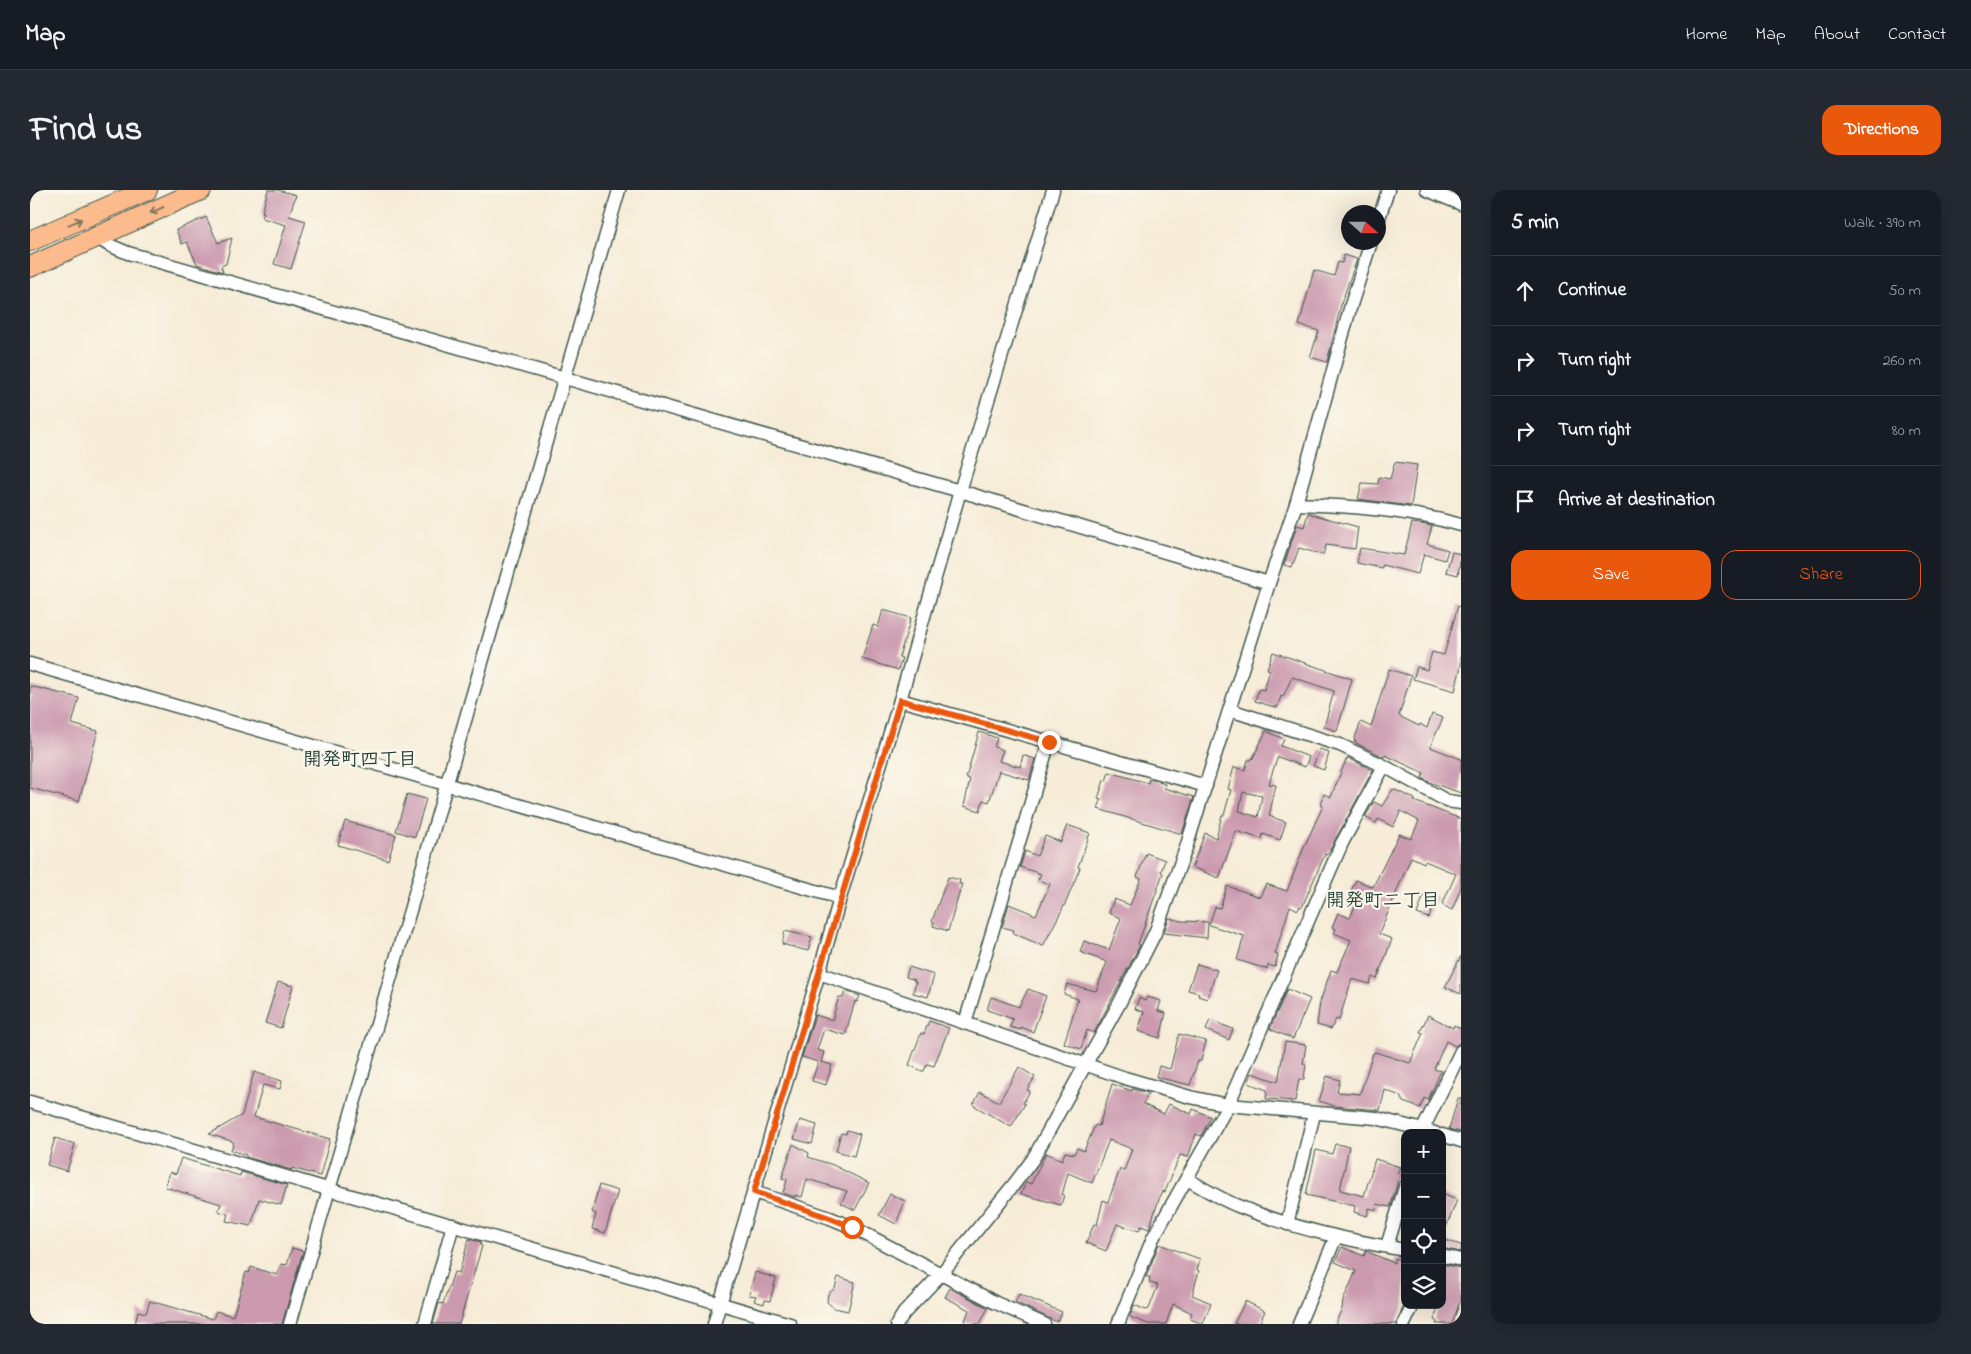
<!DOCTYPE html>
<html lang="en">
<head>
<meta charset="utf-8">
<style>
  body { margin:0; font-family:"Indie Flower","Klee One",sans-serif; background:#242831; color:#f1f3f6 }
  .controls { position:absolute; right:15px; bottom:15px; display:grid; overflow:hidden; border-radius:10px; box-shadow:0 5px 20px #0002 }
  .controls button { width:45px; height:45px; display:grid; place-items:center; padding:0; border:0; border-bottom:1px solid #363941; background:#171b24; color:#f1f3f6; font:25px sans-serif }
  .compass { position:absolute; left:1311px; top:15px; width:45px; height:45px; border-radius:50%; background:#171b24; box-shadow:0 5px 20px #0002; rotate:111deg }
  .stop { position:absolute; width:15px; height:15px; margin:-11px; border:4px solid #ea580c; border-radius:50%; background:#fff }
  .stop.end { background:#ea580c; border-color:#fff; box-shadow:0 1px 5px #0008 }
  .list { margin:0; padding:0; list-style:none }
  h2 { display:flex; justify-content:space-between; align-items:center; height:65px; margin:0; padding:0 20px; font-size:21px }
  h2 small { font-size:16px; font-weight:400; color:#9ea1a6 }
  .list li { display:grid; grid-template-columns:32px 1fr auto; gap:15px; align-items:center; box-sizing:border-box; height:70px; padding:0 20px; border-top:1px solid #363941 }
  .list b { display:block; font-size:19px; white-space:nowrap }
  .list em { font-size:16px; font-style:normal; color:#9ea1a6 }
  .actions { display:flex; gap:10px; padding:15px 20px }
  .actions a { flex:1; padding:11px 0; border:1px solid #ea580c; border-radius:15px; text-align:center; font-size:18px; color:#ea580c }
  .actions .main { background:#ea580c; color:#fff }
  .icon { flex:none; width:28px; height:28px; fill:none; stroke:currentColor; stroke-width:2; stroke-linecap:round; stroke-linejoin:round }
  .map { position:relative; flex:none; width:1431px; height:1134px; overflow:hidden; border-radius:15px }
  header { display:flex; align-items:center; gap:30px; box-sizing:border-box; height:70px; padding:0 25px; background:#171b24; border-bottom:1px solid #363941 }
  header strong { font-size:24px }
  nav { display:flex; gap:28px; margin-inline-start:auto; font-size:18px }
  .intro { display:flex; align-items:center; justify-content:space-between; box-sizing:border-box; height:120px; padding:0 30px }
  h1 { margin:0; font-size:35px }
  .button { padding:12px 22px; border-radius:15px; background:#ea580c; color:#fff; font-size:18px; font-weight:700 }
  main { display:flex; gap:30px; padding:0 30px }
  aside { flex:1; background:#171b24; border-radius:15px; box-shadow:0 5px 20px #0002 }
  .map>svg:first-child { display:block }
</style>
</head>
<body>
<header>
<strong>Map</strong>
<nav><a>Home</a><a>Map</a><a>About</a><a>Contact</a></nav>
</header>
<div class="intro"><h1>Find us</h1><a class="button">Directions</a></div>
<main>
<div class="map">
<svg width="1431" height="1134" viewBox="0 0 1431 1134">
  <rect width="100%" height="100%" fill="#fbf7ec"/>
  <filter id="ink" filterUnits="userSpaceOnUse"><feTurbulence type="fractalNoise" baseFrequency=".02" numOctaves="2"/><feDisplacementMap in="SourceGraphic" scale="10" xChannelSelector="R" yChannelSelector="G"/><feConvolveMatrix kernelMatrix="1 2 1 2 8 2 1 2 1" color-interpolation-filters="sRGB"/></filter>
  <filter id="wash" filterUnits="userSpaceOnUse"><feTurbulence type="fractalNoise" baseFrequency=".0096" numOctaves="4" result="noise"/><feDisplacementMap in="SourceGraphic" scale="20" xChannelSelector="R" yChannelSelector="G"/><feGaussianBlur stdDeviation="1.12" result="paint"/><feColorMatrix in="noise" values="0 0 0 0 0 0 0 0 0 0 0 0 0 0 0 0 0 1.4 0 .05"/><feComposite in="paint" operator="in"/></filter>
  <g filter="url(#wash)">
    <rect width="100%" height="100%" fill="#f6ecd7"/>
    <g id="blocks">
      <g fill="#cb9aaf" fill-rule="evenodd">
        <polygon points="238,0 248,0 266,5 259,26 276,31 261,79 244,74 256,35 232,28 234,22 232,22"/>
        <polygon points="176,27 188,53 202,48 196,74 191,76 193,82 167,74 157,52 152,54 146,40"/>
        <polygon points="1314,65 1327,69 1312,111 1297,172 1280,167 1289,141 1269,135 1284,80 1304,86 1308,72 1312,73"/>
        <polygon points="1365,272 1387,275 1381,316 1328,309 1332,293 1348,294 1349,287 1360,289"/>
        <polygon points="1278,323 1328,337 1325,359 1296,355 1293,365 1269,358 1262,377 1254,375 1267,335 1274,337"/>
        <polygon points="1382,333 1402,336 1397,354 1418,360 1415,370 1394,364 1388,384 1352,375 1352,378 1327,373 1330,358 1374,365"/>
        <polygon points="1422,362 1431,364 1428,385 1416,382"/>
        <polygon points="1428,416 1431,416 1431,476 1425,501 1383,489 1387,477 1397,480 1402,462 1414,465"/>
        <polygon points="853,420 881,428 869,467 872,468 868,480 832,469 843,435 848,437"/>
        <polygon points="1243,462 1322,489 1307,541 1294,537 1304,501 1262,487 1253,507 1251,506 1247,518 1225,511 1229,499 1234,500 1240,480 1237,479"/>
        <polygon points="1359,479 1381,486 1369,526 1389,536 1390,534 1397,538 1402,524 1413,528 1400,557 1431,569 1431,603 1399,592 1392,588 1394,583 1355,565 1354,567 1326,553 1326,552 1324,550 1331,532 1341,537"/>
        <polygon points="0,496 49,508 42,534 68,541 49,611 0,598"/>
        <path d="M1236,541l18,8 -3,7 28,11 -4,10 -27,-10 -5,13 -4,14 7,1 -7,31 17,6 -6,18 -17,-6 -1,5 -26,-8 -17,47 -27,-11 13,-34 11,5 6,-23h2l7,-25 -3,-1 6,-22 11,3 3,-10h3l2,-2zM1213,602l19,4 -4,21 -19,-6z"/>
        <polygon points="949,542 967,548 964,557 973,560 969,571 990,577 993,565 1005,569 999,590 969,581 959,612 953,610 950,621 934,616 940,589 936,588"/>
        <polygon points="1290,559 1299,563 1294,580 1283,576"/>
        <polygon points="1318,568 1343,580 1297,665 1295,664 1272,717 1270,716 1268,720 1260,716 1245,764 1248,765 1245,777 1238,775 1237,779 1207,770 1214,746 1179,735 1185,717 1190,718 1197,696 1230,707 1236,694 1257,701 1274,657 1293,616 1291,615 1294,604 1301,607 1316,570"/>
        <polygon points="1079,582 1118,593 1119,589 1135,594 1134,598 1164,607 1152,644 1068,619 1071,610 1068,609 1074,590 1076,591"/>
        <polygon points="1363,599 1385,609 1384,611 1431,629 1431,697 1422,720 1412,715 1426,684 1395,671 1394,673 1381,667 1349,744 1362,749 1347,789 1342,787 1340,794 1322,789 1309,830 1306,829 1301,839 1287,835 1290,812 1301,780 1307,782 1321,750 1304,743 1306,739 1302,737 1308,723 1320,728 1329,706 1320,703 1326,690 1343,697 1369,644 1381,649 1389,631 1371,621 1363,637 1348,629 1346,633 1335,627 1344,612 1352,616"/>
        <polygon points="377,604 396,609 385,647 366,641"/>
        <polygon points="315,631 366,645 358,670 308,655"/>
        <polygon points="1037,635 1060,643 1048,677 1050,678 1036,712 1013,756 983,743 984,740 972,737 979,714 1006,725 1020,694 1008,690 1011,684 990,677 992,671 995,661 1007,666 1015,646 1031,652"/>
        <polygon points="1116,663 1135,670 1131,682 1133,683 1108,754 1110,755 1064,843 1057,840 1051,859 1034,853 1048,809 1034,804 1037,794 1066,801 1077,772 1050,762 1054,751 1079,760 1091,728 1079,723 1084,709 1100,715 1111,689 1107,687"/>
        <polygon points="918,687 930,690 929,694 932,694 918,741 903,736 904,732 902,731"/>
        <polygon points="1395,702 1407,706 1399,728 1387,724"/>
        <polygon points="1139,728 1151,731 1178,732 1177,748 1134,743"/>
        <polygon points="755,741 782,747 778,761 752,754"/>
        <polygon points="1431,766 1431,804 1415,797"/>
        <polygon points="1167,774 1187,780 1177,809 1168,806 1169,803 1158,800"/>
        <polygon points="879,777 904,785 898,807 883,803 886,792 884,792 885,790 876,787"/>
        <polygon points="248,792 263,796 251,838 235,833"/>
        <polygon points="998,799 1016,806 1003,842 991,837 991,840 980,837 983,829 957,820 961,807 989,817"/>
        <polygon points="1257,799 1280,809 1263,849 1240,839"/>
        <polygon points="815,801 830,806 827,812 825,811 815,845 794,839 787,860 794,862 791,872 802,875 796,895 782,891 788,872 772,867 785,825 802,830 809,807 813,808"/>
        <polygon points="1117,807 1131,811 1128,821 1136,823 1130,848 1108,841 1114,822 1105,819 1109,808 1115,811"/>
        <polygon points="1398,825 1423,838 1424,835 1431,839 1431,852 1425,856 1416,851 1404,879 1411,881 1398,910 1394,908 1390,918 1373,912 1370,906 1355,900 1350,920 1305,916 1289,911 1297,886 1310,890 1307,902 1330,904 1343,863 1345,862 1380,873 1393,843 1390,842"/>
        <polygon points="1180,830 1203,839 1199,850 1176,840"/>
        <polygon points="899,831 919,838 904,876 897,874 894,881 892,881 879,875 891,843 894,844"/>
        <polygon points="1149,844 1176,851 1171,871 1168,871 1160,895 1126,887 1129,876 1140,879"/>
        <polygon points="1255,852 1276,855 1273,874 1276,874 1274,889 1269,889 1265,911 1236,909 1237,900 1218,893 1222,883 1248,892"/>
        <polygon points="989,877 1005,887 997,900 1000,901 993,913 995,914 981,937 943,915 950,902 969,912"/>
        <polygon points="224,882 252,891 250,899 233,895 224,927 300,949 290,986 262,978 262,980 216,967 216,965 201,960 204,952 179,944 212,925"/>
        <polygon points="1082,894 1102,901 1102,899 1118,903 1113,914 1134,924 1139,914 1161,924 1163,919 1181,927 1171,946 1166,944 1158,967 1150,965 1135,1002 1133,1001 1129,1009 1119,1039 1111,1036 1109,1041 1087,1034 1076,1061 1056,1053 1064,1034 1067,1035 1073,1010 1078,1012 1090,979 1094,981 1102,959 1079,950 1062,993 1038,983 1032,1005 1034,1005 1031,1015 991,1004 996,992 1001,994 1016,963 1032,970 1035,962 1044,964 1047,958 1054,961 1065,935 1069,936"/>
        <polygon points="1428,908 1431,908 1431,942 1419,939"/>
        <polygon points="770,930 787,935 782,954 764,949"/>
        <polygon points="817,940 830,944 824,966 806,961 811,943 816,944"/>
        <polygon points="25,948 45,954 37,981 17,975"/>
        <polygon points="763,954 779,963 778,967 803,975 839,993 825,1020 811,1013 817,1001 777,989 772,1007 765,1005 765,1007 753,1003 757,990 752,988"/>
        <polygon points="1305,954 1319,956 1310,1000 1334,1006 1345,969 1370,977 1367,983 1370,984 1360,1017 1347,1014 1346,1020 1339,1018 1337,1026 1324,1022 1325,1016 1276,1005 1286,960 1302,964"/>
        <polygon points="151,968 210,986 211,982 257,995 251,1015 229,1009 221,1036 196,1031 198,1024 188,1021 191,1014 135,997 140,982 146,984"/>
        <polygon points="569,995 588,1001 575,1043 562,1039 566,1024 562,1022"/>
        <polygon points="860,1004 875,1011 866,1034 849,1025"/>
        <polygon points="1412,1004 1427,1010 1413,1045 1412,1045"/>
        <polygon points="439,1049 451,1052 450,1055 452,1056 429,1134 403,1134 409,1113 413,1114 424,1082 429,1083"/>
        <polygon points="1412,1049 1431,1055 1431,1062 1412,1058"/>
        <polygon points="1129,1054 1170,1069 1167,1080 1169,1081 1162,1105 1181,1113 1173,1134 1160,1129 1162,1123 1143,1114 1136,1134 1118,1134 1100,1127 1104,1115 1116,1120 1119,1119 1128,1095 1119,1093 1120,1087 1116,1087"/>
        <polygon points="1312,1057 1334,1066 1336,1061 1364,1073 1366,1068 1375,1072 1375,1113 1366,1134 1305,1134 1312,1119 1313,1111 1326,1081 1305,1072"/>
        <polygon points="262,1058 273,1061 252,1134 105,1134 108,1121 116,1123 120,1111 183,1129 186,1121 203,1126 216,1082 219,1083 221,1077 247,1085 251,1074 257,1075"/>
        <polygon points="1412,1074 1431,1078 1431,1109 1422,1134 1406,1134 1407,1132 1404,1130 1409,1115 1412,1115"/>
        <polygon points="725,1082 746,1088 740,1111 735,1110 734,1114 724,1111 726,1106 719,1105"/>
        <polygon points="808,1087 825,1092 818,1121 804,1118 797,1112 798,1104 805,1098"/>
        <polygon points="920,1098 958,1118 950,1134 934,1134 939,1120 915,1107"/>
        <polygon points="989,1104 1032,1122 1027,1132 985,1112"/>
        <polygon points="1215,1111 1235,1121 1229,1134 1204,1134"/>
      </g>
    </g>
  </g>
  <g filter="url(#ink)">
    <use href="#blocks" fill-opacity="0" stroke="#3f574c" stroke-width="1"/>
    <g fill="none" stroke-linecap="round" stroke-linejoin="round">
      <defs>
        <g id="minor">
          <polyline points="1397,0 1431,14"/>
          <polyline points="1348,31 1358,0"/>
          <polyline points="66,47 79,55 98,63 930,301 1239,393"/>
          <path d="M1266,314c55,2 112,6 165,21"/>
          <polyline points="0,474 810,708"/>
          <polyline points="870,510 1176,596"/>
          <polyline points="1200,520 1310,555 1354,576 1417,611 1431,613"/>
          <polyline points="789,783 1095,888 1160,907 1198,915 1346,928 1405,943"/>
          <polyline points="935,833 1019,552"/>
          <polyline points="0,912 760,1134"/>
          <polyline points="1391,943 1431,861"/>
          <polyline points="1412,945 1431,951"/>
          <path d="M1157,989c16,9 33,20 51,27 54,22 109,34 167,44"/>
          <polyline points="724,1002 800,1028 822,1037 966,1113 1014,1134"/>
          <polyline points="1257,1034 1284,924"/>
          <polyline points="1357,1056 1375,997"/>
          <polyline points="1412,1066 1431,1070"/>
          <polyline points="260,1134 589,0"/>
          <polyline points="395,1134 423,1035"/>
          <polyline points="684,1134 789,783 810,708 870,510 930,301 1023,0"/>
          <polyline points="867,1134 874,1123 911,1084 985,993 1003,969 1089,814 1125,743 1156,658 1239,393 1266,314 1321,115 1341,52"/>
          <polyline points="1088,1134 1123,1048 1198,915 1312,653 1354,576"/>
          <polyline points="1269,1134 1306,1047"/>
          <polyline points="1374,1134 1383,1115"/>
        </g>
        <g id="trunk">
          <polyline points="0,51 117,0"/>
          <polyline points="0,77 171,0"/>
        </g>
      </defs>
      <use href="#minor" stroke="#3f574c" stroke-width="15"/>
      <use href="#trunk" stroke="#3f574c" stroke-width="22"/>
      <use href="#minor" stroke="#fff" stroke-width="12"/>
      <use href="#trunk" stroke="#fbbb8c" stroke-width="20"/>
    </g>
    <defs><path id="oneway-shaft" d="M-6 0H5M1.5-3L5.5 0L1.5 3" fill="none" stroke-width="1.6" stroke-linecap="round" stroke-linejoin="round" transform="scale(1.25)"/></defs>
    <g stroke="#82765c">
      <use href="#oneway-shaft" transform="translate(127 20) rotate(156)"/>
      <use href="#oneway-shaft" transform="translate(45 32) rotate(-23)"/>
    </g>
  </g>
  <g fill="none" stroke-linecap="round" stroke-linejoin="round" filter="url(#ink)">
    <polyline stroke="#ea580c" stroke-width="6" points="822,1037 800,1028 724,1002 870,510 1019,552"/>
  </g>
  <g text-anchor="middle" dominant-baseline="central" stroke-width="4.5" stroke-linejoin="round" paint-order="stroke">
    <g font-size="19" font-weight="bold" fill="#1f3d34" stroke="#fbf7ec">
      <text x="330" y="570">開発町四丁目</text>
      <text x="1353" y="711">開発町二丁目</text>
    </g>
  </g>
</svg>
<div class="controls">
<button>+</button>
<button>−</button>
<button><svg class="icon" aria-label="locate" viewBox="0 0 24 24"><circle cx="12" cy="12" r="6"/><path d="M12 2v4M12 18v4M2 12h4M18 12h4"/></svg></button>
<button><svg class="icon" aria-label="layers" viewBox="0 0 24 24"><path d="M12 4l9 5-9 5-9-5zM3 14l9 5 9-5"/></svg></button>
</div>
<svg class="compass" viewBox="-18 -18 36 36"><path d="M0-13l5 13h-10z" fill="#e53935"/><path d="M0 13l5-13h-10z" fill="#9ea1a6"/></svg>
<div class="stop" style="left:822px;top:1037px"></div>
<div class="stop end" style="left:1019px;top:552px"></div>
</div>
<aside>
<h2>5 min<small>Walk · 390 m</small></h2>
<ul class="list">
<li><svg class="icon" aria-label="ahead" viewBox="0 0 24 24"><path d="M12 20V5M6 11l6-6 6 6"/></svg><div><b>Continue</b></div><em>50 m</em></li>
<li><svg class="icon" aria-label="right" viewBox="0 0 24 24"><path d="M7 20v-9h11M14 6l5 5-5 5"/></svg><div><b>Turn right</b></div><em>260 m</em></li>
<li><svg class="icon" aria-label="right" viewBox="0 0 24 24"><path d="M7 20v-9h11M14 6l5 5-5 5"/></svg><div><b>Turn right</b></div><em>80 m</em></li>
<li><svg class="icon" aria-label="arrive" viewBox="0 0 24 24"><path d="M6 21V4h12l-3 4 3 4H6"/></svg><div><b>Arrive at destination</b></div></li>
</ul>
<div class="actions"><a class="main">Save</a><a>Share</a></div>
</aside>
</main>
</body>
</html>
